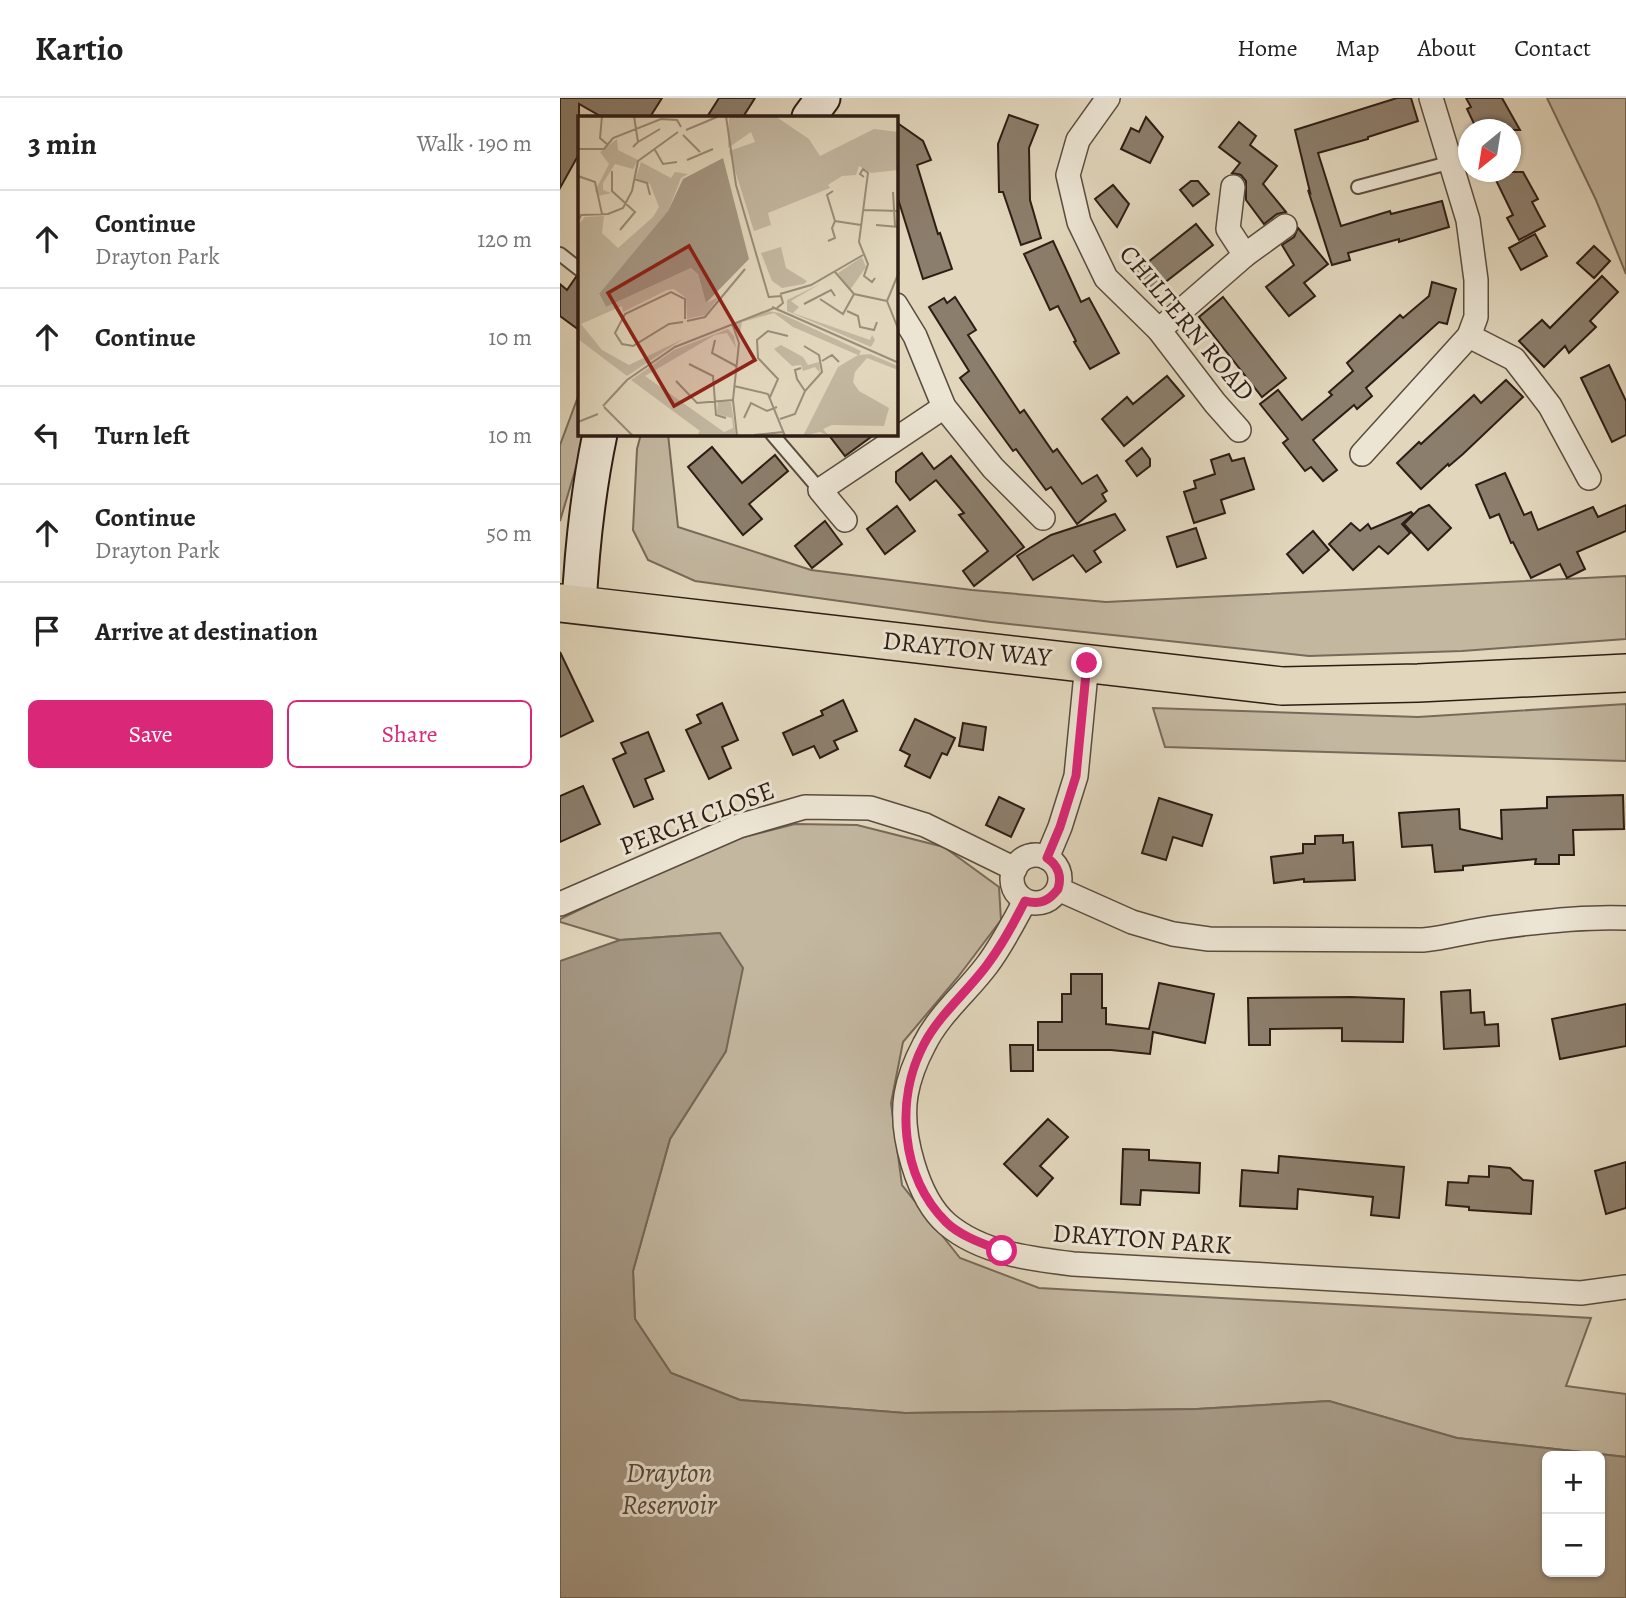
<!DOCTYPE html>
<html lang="en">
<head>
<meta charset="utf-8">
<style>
  body { margin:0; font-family:Alegreya,serif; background:#f6f6f6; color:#222 }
  .controls { position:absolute; right:21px; bottom:21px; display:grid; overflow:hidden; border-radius:10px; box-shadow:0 2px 5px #0004 }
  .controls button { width:63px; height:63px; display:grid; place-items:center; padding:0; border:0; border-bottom:2px solid #e0e0e0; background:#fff; color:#222; font:35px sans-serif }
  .compass { position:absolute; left:898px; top:21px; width:63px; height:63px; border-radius:50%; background:#fff; box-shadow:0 2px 5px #0004; rotate:210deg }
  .stop { position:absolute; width:21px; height:21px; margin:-16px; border:5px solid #db2777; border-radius:50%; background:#fff }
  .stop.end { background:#db2777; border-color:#fff; box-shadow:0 2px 7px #0008 }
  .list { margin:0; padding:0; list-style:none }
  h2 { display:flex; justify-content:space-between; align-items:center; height:91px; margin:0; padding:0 28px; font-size:30px }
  h2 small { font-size:23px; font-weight:400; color:#767676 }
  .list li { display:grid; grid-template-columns:46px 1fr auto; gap:21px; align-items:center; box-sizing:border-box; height:98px; padding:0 28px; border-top:2px solid #e0e0e0 }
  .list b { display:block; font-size:26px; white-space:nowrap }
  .list p { margin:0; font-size:23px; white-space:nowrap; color:#767676 }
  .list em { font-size:23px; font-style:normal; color:#767676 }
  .actions { display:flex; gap:14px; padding:21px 28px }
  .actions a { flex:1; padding:16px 0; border:2px solid #db2777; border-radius:10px; text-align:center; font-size:24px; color:#db2777 }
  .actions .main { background:#db2777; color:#fff }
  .icon { flex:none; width:38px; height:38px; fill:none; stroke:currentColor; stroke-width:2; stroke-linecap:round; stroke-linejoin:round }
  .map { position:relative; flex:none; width:1066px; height:1500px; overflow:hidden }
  header { display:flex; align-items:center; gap:42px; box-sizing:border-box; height:98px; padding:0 35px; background:#fff; border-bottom:2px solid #e0e0e0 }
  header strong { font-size:33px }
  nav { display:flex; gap:38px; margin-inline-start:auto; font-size:24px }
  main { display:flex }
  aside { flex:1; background:#fff }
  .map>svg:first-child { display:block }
</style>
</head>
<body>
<header>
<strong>Kartio</strong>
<nav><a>Home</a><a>Map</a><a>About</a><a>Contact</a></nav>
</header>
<main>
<aside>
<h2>3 min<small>Walk · 190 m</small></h2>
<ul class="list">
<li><svg class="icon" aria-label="ahead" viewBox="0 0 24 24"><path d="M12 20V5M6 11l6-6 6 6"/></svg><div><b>Continue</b><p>Drayton Park</p></div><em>120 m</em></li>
<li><svg class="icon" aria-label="ahead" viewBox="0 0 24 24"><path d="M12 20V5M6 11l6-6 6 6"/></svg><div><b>Continue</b></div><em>10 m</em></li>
<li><svg class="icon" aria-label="left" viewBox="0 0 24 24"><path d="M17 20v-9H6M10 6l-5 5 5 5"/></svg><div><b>Turn left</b></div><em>10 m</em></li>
<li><svg class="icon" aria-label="ahead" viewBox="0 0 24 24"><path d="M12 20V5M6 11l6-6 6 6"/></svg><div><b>Continue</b><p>Drayton Park</p></div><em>50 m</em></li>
<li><svg class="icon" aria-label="arrive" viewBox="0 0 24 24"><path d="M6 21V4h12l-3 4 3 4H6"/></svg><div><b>Arrive at destination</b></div></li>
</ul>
<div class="actions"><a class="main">Save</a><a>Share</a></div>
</aside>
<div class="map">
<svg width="1066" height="1500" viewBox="0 0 1066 1500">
  <rect width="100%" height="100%" fill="#e2d7bd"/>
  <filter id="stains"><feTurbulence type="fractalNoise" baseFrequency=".00286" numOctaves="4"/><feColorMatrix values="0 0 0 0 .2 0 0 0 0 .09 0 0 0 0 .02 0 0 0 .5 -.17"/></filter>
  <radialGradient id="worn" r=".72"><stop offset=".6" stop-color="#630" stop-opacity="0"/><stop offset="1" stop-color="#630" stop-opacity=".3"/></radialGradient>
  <g fill="#c3b7a0" stroke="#786a5a" stroke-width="2">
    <polygon points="987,0 1066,0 1066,176 1036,102"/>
    <polygon points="19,296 19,336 26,336 0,423 0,347"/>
    <polygon points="81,336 108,336 118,429 251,472 412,492 546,504 1066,478 1066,541 902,553 749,558 431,524 135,483 88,462 73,432 77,351"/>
    <polygon points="1066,606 1066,663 605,649 593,610 858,619"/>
    <polygon points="235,726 297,727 384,749 439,789 441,822 398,879 343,944 331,1005 342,1087 400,1160 479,1190 1031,1220 1006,1288 1066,1296 1066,1359 897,1340 769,1303 637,1311 345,1315 180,1302 111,1275 75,1221 73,1173 110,1041 166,953 160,835 60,842 0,824 0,821 157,746"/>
  </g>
  <path fill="#a59884" stroke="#756757" stroke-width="2" fill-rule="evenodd" d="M160,835l23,35 -17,83 -56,88 -37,132 2,48 36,54 69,27 165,13 292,-4 132,-8 128,37 169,19v141h-1066v-637l60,-21zM987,1358h53v116h-53z"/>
  <g fill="#8c7e6c" stroke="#2e1d14" stroke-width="2">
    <polygon points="0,0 102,0 90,19 42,19 19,6 19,56 0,90"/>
    <polygon points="159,0 195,0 183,19 147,19"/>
    <polygon points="837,0 851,0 858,23 808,39 808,41 758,55 781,128 830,113 831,116 882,103 889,129 839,144 839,141 788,155 790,162 772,167 748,92 750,94 735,32"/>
    <polygon points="906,0 942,0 960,32 917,32 907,11 911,9"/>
    <polygon points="449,17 478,27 469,50 470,102 481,140 461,147 443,94 439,94 438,46"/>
    <polygon points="586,19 603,39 590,65 561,51 571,30 579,34"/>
    <polygon points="336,24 363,43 371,62 357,67 378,136 380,135 392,171 363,181 339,104 336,105"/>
    <polygon points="679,24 696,38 690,47 717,68 703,86 726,114 717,116 704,126 686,102 686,83 681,77 672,75 680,65 659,49"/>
    <polygon points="932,74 963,74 978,101 972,104 985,128 959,142 947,120 953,117"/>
    <polygon points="631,83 638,83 649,96 633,108 620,92"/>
    <polygon points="553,87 569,106 557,129 535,101"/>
    <polygon points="636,126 653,147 590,196 573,176"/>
    <polygon points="738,130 768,166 744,185 755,198 729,218 706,189 734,167 722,147 734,139"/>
    <polygon points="975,136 987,158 961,172 949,150"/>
    <polygon points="493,143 521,204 529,200 559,255 530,271 514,244 516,243 498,208 490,212 464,156"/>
    <polygon points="1034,148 1050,163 1034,180 1017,165"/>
    <polygon points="1042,178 1058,194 1030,223 1036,229 1009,255 1005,248 984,269 959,243 982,222 990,230"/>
    <polygon points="16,179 19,180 19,232 0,218 0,186 7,192"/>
    <polygon points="872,184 896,191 887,226 879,224 806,290 812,298 797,311 794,307 753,342 777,372 763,383 751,369 745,373 723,345 728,341 700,306 718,292 742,322 772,297 769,294 793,273 787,265 840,217 843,220 869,198"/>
    <polygon points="395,199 416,232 408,237 460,315 464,312 493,354 497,351 522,386 537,377 547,393 542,396 546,403 517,426 491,389 486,392 456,351 453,353 400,280 409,273 369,209 384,200 387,205"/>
    <polygon points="663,199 726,280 702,299 639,219"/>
    <polygon points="1049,267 1066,303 1066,337 1052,344 1021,280"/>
    <polygon points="607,278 624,298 564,348 542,321 567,299 573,306"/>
    <polygon points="946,282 963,299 903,356 889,368 888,366 861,391 837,365 859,344 861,346 914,297 921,305"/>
    <polygon points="268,336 315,336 285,358"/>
    <polygon points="152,349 182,385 215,357 228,373 189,406 202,421 183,437 128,369"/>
    <polygon points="582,350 590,361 590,368 577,378 566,363"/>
    <polygon points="362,355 374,371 391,358 464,449 414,488 403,473 428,453 399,417 404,415 376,382 350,402 336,384 336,374"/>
    <polygon points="669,356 672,363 684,360 694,391 661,402 665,415 634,425 624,394 636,390 634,383 655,376 651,362"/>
    <polygon points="945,375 964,417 971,414 978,432 1033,409 1038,419 1066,407 1066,433 1017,454 1025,471 1007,480 1000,466 971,480 953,444 951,445 939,416 930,420 916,387"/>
    <polygon points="869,407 891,430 868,452 844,426 859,411"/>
    <polygon points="337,408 355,433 325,456 307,431"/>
    <polygon points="851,414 853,416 842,426 850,435 828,456 819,448 793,472 769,446 791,425 800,433 808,426 811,431"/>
    <polygon points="555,416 565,432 534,453 541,464 526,474 513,457 473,482 457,458 491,437"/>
    <polygon points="265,423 282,446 252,470 235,448"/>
    <polygon points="636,430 646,460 617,469 607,439"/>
    <polygon points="753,433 769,452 743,475 727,456"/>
    <polygon points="0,554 33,623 0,639"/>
    <polygon points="283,602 297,633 274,643 278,651 260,660 254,648 233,657 223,635 263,617 261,613"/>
    <polygon points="162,605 178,642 162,649 171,670 149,681 126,632 141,625 137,617"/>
    <polygon points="355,621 395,640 387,657 382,655 370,680 345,668 350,657 340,652"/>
    <polygon points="403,625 426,629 423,652 399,648"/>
    <polygon points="88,634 104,673 85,681 93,701 74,709 53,661 66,655 61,645"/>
    <polygon points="23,688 40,726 0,744 0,698"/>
    <polygon points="1063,697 1064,731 1013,732 1014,757 999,757 999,766 975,766 976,761 903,768 903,772 875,774 872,747 842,749 839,715 899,711 900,731 942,741 941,712 987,710 987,699"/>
    <polygon points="439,699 464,711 451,739 426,727"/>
    <polygon points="599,700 652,717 642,748 613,739 606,762 582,755"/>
    <polygon points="783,737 783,745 793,744 795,782 744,784 744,781 714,785 711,759 743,755 743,746 755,746 755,738"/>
    <polygon points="511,876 542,876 542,910 546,910 546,926 589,931 599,885 654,896 645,945 593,934 590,956 551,952 478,952 478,924 502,924 502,896 511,896"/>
    <polygon points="910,892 911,915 924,914 925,927 938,926 939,948 884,951 881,894"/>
    <polygon points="791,899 844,901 843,944 782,943 782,930 710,931 710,947 689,947 688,900"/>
    <polygon points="1066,906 1066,948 1000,961 992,921"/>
    <polygon points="450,947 473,947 473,973 451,973"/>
    <polygon points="488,1021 508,1039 480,1068 493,1080 477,1098 444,1066"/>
    <polygon points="563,1051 589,1052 589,1062 640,1065 639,1095 581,1092 580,1107 561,1106"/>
    <polygon points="719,1058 844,1069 839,1120 811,1117 813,1099 738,1091 737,1111 680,1108 682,1072 718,1075"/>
    <polygon points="1066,1064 1066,1110 1046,1116 1035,1073"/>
    <polygon points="929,1068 950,1070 963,1082 973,1083 971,1116 909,1112 909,1109 886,1107 888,1084 908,1085 909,1078 929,1079"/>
  </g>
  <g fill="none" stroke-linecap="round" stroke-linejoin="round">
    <defs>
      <g id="lane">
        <polyline points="798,89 892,64"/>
        <polyline points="0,156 19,171"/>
        <polyline points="212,336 260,392"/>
      </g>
      <g id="street">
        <polyline points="548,0 518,42 508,77 519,124 546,180 599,232 655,305 679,332"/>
        <polyline points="673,89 668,131 685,157"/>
        <polyline points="599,232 685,157 725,128"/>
        <polyline points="909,238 954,261 990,308 1029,380"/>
        <polyline points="384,309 433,370 483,420"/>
        <polyline points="802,356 909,238 916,219 916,182 908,122 871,0"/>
        <polyline points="285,422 260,392 384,309 355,238 336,207"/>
        <circle cx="476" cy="781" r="24"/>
        <polyline points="487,760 500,729 516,678 527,565"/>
        <path d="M498,791l74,33 41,12 36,5 214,1c23,-2 46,-9 69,-12 42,-6 92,-12 134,-10"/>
        <path d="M465,803c-12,22 -23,44 -38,64 -20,27 -48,49 -63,80 -8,15 -15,33 -18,50 -6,38 11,103 41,129 34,29 84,35 126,40l508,29 45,-6"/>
        <polyline points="0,806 179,728 245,709 310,710 365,727 455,771"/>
      </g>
      <g id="secondary">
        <polyline points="249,19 263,0"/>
        <path d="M19,508c3,-58 9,-115 21,-172"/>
      </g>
      <polyline id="primary" points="0,505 722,588 858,585 1066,575"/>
    </defs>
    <use href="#lane" stroke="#5b4c3e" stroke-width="16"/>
    <use href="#street" stroke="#5b4c3e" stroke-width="26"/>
    <use href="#secondary" stroke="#2e1d14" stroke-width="37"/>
    <use href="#primary" stroke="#2e1d14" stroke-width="40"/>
    <use href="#lane" stroke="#ece5d4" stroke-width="12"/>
    <use href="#street" stroke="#ece5d4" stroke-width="23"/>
    <use href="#secondary" stroke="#ece5d4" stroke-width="33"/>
    <use href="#primary" stroke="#e2d7bd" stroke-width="37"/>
  </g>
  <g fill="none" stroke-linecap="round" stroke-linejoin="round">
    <path stroke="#db2777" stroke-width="9" d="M442,1153c-18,-7 -42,-15 -56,-29 -46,-46 -51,-123 -22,-178 16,-30 43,-52 63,-79 15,-20 27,-42 38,-64 15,4 24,0 33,-12 4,-13 0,-24 -11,-31l13,-31 16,-51 11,-113"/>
  </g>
  <g text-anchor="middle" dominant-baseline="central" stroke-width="6" stroke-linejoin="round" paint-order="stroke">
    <g font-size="26" fill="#2e1d14" stroke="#ece5d4">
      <text transform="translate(627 225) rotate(50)">CHILTERN ROAD</text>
      <text transform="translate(407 551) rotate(6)">DRAYTON WAY</text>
      <text transform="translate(137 720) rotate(-21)">PERCH CLOSE</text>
      <text transform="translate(582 1141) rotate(4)">DRAYTON PARK</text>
    </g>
    <g font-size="28" font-style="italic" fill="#58483b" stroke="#ece5d4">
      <text x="109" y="1375">Drayton<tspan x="109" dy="32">Reservoir</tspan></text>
    </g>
  </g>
  <g transform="translate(18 18)">
    <rect width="320" height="320" fill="#e2d7bd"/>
    <path d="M151,0h46l34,23 11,17 54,-27 24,3v38l-27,3 -12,-7 -3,9 -14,1 -14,9 2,3 -62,25 3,12 -17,6 -25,-80 26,-9 -4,-10 -23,16zM39,23l1,11 20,10 -5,9 -18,-5 -12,19v7l8,3 -12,3 -4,-5 14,-27 -9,-12zM63,46l30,16 4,-6 13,2 -7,4 -13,33 -69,84 7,12 85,-39 7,6 8,29 13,-6 -14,18 -18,4 -1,-21 -12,-9 -7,1 -44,22 -1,-6 -41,18 21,26 27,15 54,-26 -56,37 -49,-37v-114l7,-8 19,-1 -2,17 16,15 35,-31 6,-10 -9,-23 -14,-6zM203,131l5,21 21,13 -3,3 -22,4 -10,-7 -11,-28zM284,141l4,10 -16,23 -12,-17zM242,168l-29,17 8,6 -6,6 77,27 2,-5 3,5 -4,7 -84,-36v-11zM190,195l12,2 81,38 -2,4 11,-1 28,12v4l-31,-12 -12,14 -2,10 6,9 30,17 -5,18 -52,-1 -9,4 6,7 -9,-4 -17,4 35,-69 20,-12 -65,-28 -19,-14 -32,9 -3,17 -3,-16zM150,213l6,7 2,12 -9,-15 -12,2 -70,41 79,56 9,-4 -1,-10 -15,-4 1,-13 13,1 5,34h-39l3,-5 -69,-51 43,-30zM203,229l22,12 5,8 11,-3 1,11 -5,-6 -12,4 -2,-6 -9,1 -18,-17z" fill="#c3b7a0"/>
    <path d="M145,42l26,101 -43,44 -8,-29 -7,-6 -85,39 -7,-13 69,-83 15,-32z" fill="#a59884"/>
    <path fill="none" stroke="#9a8d79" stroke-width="2" d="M24,0l-2,22 8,7M148,0l10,69 33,113M108,14l31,-13M105,19l17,17M60,26l22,-13M55,31l5,-5 -4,-26M0,33h26l9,-11 48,-19 16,1 4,7M77,34l8,14 14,-2M109,44l26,-11M34,55v20l23,21 -15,18M0,60l17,6 7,32M286,61l-4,-3 3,-5 5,4 -9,69 9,22 -4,12 8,6 3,-4M56,63l13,4 3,12M255,75l-6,4 8,26 26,4M315,76l2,34M286,94l35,1M0,105l3,-6 27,-1 15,-6 9,-17 6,-30 40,-29M298,109l23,2M250,125l7,-3 -3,-10 3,-7M257,156l19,22 33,7M321,156l-12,29 12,30M202,178l31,-9 52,-30M191,181l12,-1 2,7 -6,5M242,183l23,15 11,-20M226,188l27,-14 4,6M194,191l127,56M269,195l11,5 2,11 14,3 3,-8M109,205l18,-4 40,-48M105,206l-14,2 -36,22 -11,-2 -7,-11 10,-19 46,-22 14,7v20M154,207l7,20 -6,57 4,36M137,224l-3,13 24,13M244,245l10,-6 7,7M111,248l24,12 3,39 10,3M223,252l-6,2 2,9 8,12M98,265l21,22 36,-3M156,270l34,8 17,42M192,281l8,-18 -20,-21 -1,-18 11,-9 20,5M25,290l24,-26 48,-33 99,-39M26,291l29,29M166,302l7,-15 16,8 10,-4M202,303l15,-5 10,-23 17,-19 -3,-17 -15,-9M0,306l20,-8M176,319l29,-3"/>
    <path fill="#8f2418" fill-opacity="0.15" stroke="#8f2418" stroke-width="3.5" d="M111,130l66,114 -81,46 -66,-113z"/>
    <rect width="320" height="320" fill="none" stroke="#2e1d14" stroke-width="3.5"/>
  </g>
  <rect width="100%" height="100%" filter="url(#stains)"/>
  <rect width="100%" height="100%" fill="url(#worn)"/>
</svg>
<div class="controls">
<button>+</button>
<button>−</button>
</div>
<svg class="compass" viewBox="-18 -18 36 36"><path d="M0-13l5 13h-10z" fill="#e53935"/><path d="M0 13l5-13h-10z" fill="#767676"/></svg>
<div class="stop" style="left:442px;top:1153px"></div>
<div class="stop end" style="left:527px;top:565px"></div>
</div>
</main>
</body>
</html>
